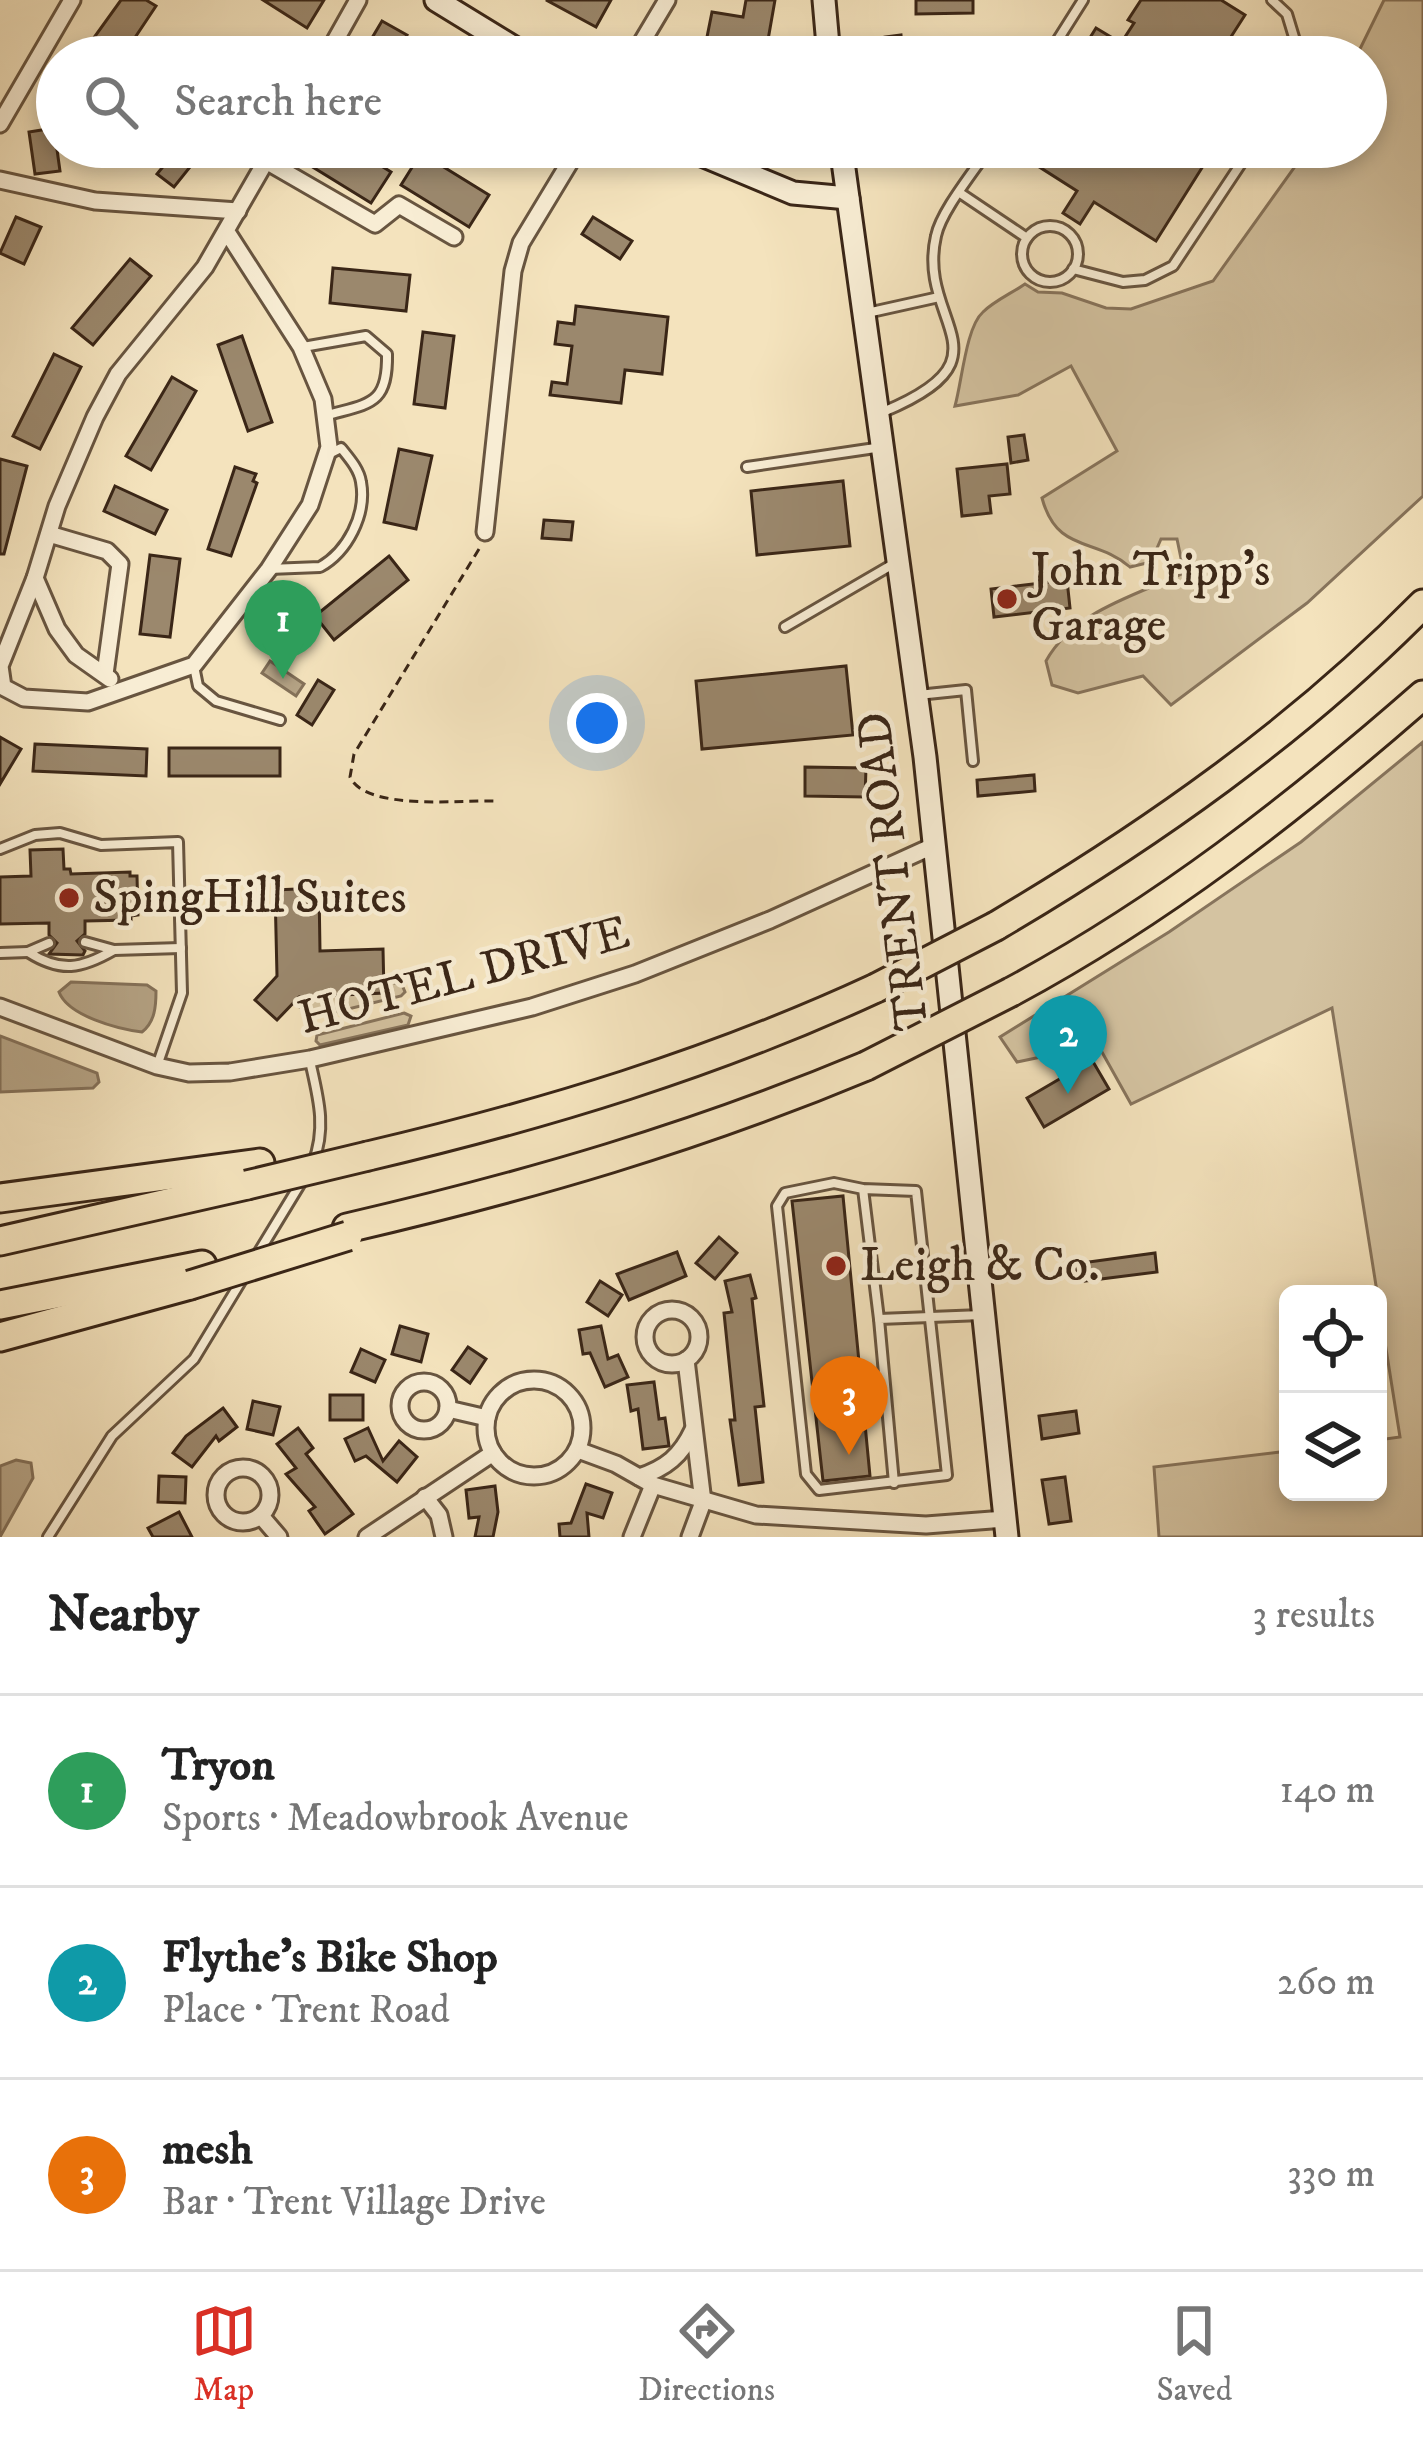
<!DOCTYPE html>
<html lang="en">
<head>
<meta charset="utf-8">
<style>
  body { margin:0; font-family:"IM FELL DW Pica",serif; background:#f2f2f2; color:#222 }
  .controls { position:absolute; right:36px; bottom:36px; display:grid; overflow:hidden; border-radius:18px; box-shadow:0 6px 18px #0003 }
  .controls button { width:108px; height:108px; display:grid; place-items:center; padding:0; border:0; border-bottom:3px solid #e0e0e0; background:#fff; color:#222; font:60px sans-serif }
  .you { position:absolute; left:597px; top:723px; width:42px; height:42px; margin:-30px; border:9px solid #fff; border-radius:50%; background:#1a73e8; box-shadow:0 0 0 18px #1a73e833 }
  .badge { display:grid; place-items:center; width:78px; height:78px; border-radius:50%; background:#d93025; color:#fff; font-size:39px; font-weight:700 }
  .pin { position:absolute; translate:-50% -99px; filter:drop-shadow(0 3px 6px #0008) }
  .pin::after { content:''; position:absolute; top:63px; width:42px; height:36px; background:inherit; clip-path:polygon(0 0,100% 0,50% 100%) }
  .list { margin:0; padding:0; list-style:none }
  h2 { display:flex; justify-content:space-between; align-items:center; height:156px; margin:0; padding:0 48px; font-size:51px }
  h2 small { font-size:39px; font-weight:400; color:#767676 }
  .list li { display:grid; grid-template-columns:78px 1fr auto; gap:36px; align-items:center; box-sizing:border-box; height:192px; padding:0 48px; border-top:3px solid #e0e0e0 }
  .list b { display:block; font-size:45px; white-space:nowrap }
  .list p { margin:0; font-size:39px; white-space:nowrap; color:#767676 }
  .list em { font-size:39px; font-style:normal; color:#767676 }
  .icon { flex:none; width:66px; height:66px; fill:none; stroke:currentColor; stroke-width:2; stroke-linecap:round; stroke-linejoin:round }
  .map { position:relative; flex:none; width:1423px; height:1537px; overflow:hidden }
  .search { position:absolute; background:#fff; box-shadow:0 6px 18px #0003; left:36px; right:36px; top:36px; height:132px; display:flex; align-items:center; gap:30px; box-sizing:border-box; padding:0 42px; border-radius:66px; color:#767676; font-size:45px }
  .sheet { height:732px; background:#fff }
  nav { display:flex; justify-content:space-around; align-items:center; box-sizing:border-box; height:168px; border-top:3px solid #e0e0e0; background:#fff; font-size:33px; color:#767676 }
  nav a { display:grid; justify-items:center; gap:6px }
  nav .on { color:#d93025 }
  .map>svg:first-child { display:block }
</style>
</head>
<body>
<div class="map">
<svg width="1423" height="1537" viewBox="0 0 1423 1537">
  <rect width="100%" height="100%" fill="#f4e3bd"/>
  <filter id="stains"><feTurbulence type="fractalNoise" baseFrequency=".00167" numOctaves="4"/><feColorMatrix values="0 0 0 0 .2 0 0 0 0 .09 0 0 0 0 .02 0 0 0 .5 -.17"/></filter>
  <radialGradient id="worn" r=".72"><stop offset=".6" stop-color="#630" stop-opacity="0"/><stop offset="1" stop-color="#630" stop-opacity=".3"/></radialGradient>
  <g fill="#d4c3a1" stroke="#87745c" stroke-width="3">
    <path d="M1384,0h39v496l-116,107 -136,102 -28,-29 -65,17 -26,-8 -6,-24c28,-50 88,-65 138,-88l-7,-34h-16l-10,23 -21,5c-34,-30 -73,-13 -88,-69l75,-47 -46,-85 -53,29 -63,11c7,-25 11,-79 28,-94 11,-11 29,-19 42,-28l13,8 24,1 44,15 25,1 82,-28 96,-134h57v-90h-10z"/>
    <polygon points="1423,742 1423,1537 1159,1537 1154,1467 1288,1451 1288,1492 1378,1492 1378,1440 1400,1437 1332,1008 1131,1104 1098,1045 1017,1062 1000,1037 1169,932 1301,842"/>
    <polygon points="384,980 402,985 405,992 401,996 316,1017 293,1003 299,997"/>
    <polygon points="404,1013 411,1016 408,1025 320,1045 316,1041 317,1035"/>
  </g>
  <g fill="#b5a385" stroke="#847159" stroke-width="3">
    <polygon points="270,661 304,684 296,696 262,673"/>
    <path d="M71,982l76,3 9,6c0,15 -1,31 -14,41 -24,-3 -74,-16 -83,-40z"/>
    <polygon points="0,1036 97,1073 99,1082 93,1088 0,1092"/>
    <polygon points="16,1460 31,1463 33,1478 0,1537 0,1466"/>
  </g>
  <g fill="#9b886d" stroke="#3a2617" stroke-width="3">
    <polygon points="121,0 146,0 156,6 122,57 80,57"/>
    <polygon points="263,0 324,0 307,28"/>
    <polygon points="546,0 611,0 596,27"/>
    <polygon points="746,0 775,0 765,57 703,57 712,12 743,17"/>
    <polygon points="916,0 973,0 973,13 916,14"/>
    <polygon points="1141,0 1221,0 1245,15 1218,57 1078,57 1096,28 1121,43 1134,23 1128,20"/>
    <polygon points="382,21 407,35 395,57 376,57 380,49 369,43"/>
    <polygon points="901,35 903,57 886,57 885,37"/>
    <polygon points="54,128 60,171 35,174 29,132"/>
    <polygon points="179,147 206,147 174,187 157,174"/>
    <polygon points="323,147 351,147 391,172 371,203 311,166"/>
    <polygon points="1008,147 1215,147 1156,241 1094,202 1080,224 1063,213 1077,191"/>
    <polygon points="421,153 489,195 469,227 401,185"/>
    <polygon points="16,217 41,227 24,264 0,253"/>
    <polygon points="593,217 632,241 620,259 582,234"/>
    <polygon points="130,259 151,276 93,345 72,328"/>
    <polygon points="333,268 410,275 406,311 330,303"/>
    <polygon points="576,306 668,317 662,374 625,370 621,403 550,395 552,382 567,384 572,346 555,344 558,322 574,324"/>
    <polygon points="423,332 454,336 445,408 414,404"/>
    <polygon points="242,336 272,422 248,431 218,345"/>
    <polygon points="54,354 81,367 40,449 13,436"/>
    <polygon points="172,377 196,391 151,470 126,456"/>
    <polygon points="1024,435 1028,460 1011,463 1008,437"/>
    <polygon points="399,449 432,456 416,529 384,522"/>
    <polygon points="0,459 27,466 4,554 0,554"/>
    <polygon points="1007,464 1010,494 989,496 991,513 962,516 957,469"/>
    <polygon points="235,467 256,474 253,481 257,483 231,556 208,549"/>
    <polygon points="843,481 850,546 757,555 751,491"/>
    <polygon points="115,486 167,510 155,534 104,511"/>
    <polygon points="544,520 573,522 571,540 542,538"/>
    <polygon points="150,555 180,559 170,637 140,634"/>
    <polygon points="389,556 408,580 334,640 315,616"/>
    <polygon points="1067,580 1070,608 994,617 991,589"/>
    <polygon points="846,666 853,735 702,749 696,681"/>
    <polygon points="318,680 334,690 312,725 297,715"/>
    <polygon points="0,737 21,749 0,784"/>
    <polygon points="35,744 147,749 146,776 33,771"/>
    <rect x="169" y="748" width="111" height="28"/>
    <polygon points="805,767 866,768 865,797 805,796"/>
    <polygon points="1034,775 1035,791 978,796 977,780"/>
    <polygon points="63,849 64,869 70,869 71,874 130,872 130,876 137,876 138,915 131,916 131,920 85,921 85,934 77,941 85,951 83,955 49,954 57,943 49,935 49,923 0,924 0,877 31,876 30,850"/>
    <polygon points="319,888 320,951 383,949 384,993 299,997 277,1020 255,1000 277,976 275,890"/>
    <polygon points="1092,1060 1109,1089 1044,1127 1027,1098"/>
    <polygon points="843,1196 870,1476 823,1481 792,1201"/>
    <polygon points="719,1237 737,1253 715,1279 696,1263"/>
    <polygon points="677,1252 686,1276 629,1300 617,1274"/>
    <polygon points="1155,1253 1157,1272 1077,1282 1074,1264"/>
    <polygon points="750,1275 756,1298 752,1299 764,1406 755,1407 763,1482 739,1485 730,1420 735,1420 724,1313 732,1312 725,1281"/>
    <polygon points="600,1281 622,1295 608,1316 587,1302"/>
    <polygon points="400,1326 428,1334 421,1362 392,1354"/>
    <polygon points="601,1326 608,1359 618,1355 628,1377 605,1387 590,1353 583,1354 579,1330"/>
    <polygon points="468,1347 486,1359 470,1383 452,1370"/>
    <polygon points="361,1349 385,1360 375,1382 351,1372"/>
    <polygon points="654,1382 659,1419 665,1418 669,1446 643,1449 638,1409 631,1411 627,1385"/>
    <rect x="330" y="1395" width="33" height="25"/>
    <polygon points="253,1401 280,1407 273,1435 247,1429"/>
    <polygon points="223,1408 237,1427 219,1441 216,1436 192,1467 173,1453 186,1436"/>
    <polygon points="1076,1411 1079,1433 1042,1439 1039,1416"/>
    <polygon points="298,1428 313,1448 306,1454 353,1514 325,1534 309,1511 315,1507 286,1474 296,1468 277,1444"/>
    <polygon points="368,1428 383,1461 399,1441 417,1457 397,1482 366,1456 355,1461 345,1439"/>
    <polygon points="159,1476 186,1477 185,1503 158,1502"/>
    <polygon points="1065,1477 1071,1521 1049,1524 1042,1480"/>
    <polygon points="586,1484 612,1493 603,1518 587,1513 589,1537 560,1537 559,1524 571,1523"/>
    <polygon points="495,1486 498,1512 493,1537 475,1537 479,1517 469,1518 466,1490"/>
    <polygon points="179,1512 192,1537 153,1537 148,1528"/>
  </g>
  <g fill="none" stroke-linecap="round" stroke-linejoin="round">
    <defs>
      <g id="lane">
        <polyline points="1272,0 1287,14 1300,57"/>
        <polyline points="1047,57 1083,0"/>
        <polyline points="960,193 1027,238"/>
        <circle cx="1050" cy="254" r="28"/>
        <polyline points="1073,269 1123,282 1145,280 1173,266 1252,147"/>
        <polyline points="867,313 939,297"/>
        <path d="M303,347l63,-11 21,18c1,52 -18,49 -62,62"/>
        <path d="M883,412c133,-55 33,-89 53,-176 5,-25 39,-66 54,-89"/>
        <polyline points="747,467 882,447"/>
        <path d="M269,569l51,-2c27,-15 47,-52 41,-85 -2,-13 -12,-24 -20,-34l-12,6"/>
        <polyline points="785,627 895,563"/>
        <polyline points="194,666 198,686 216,701 280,720"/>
        <polyline points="918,695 966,690 973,761"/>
        <polyline points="0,849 35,835 60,833 101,845 178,842 182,993 157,1066"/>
        <path d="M49,943l-21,9c33,21 53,17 86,-2l-29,-8"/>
        <polyline points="114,950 181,948"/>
        <polyline points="0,953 28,952"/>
        <path d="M310,1061c8,36 17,66 3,102"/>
        <polyline points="863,1189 916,1191 947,1475 819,1490 806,1474 777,1206 785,1193 834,1183 863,1189 879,1319"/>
        <polyline points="257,1255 302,1181"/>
        <polyline points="894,1483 879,1319 982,1315"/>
        <polyline points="48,1537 112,1436 194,1359 243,1278"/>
      </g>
      <g id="street">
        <polyline points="326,57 358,0"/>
        <polyline points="633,57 667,0"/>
        <polyline points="0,124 72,0"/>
        <polyline points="266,161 375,224 399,205 454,237"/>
        <polyline points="0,180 95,201 238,211"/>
        <polyline points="227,232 301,347 323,399 329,447 310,505 269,569 194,665 88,702 24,698 3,687 0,666 35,578 57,506 95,417 118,374 205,267 274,147"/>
        <polyline points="485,532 513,271 521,243 579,147"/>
        <polyline points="49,534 107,551 120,564 105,674"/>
        <polyline points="35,578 57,629 76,655 110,679"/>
        <polyline points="0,1007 157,1066 189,1073 230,1072 310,1059 532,1007 635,974 770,920 935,845"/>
        <circle cx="672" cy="1337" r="27"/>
        <polyline points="686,1360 703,1502 690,1537"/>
        <circle cx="534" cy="1428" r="48"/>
        <circle cx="424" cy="1406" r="24"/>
        <polyline points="448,1409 487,1418"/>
        <polyline points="578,1450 616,1464 653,1485 756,1515 926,1525 1005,1519"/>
        <circle cx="243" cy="1495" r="27"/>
        <path d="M639,1477c27,-9 42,-21 54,-47"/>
        <polyline points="425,1497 439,1515 444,1537"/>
        <polyline points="261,1516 279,1537"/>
        <polyline points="367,1537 493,1453"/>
        <polyline points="632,1537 653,1485"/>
      </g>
      <g id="secondary">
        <polyline points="436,0 529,57"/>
        <polyline points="824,0 829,57"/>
        <polyline points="683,147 793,193 848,198"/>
        <polyline points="841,147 925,757 1007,1537"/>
      </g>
      <g id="highway">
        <path d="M996,926c154,-91 301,-194 427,-322"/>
        <path d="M1011,992c151,-81 283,-184 412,-297"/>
        <path d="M368,1156c175,-41 344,-92 508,-168"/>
        <polyline points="0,1198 260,1163"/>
        <path d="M347,1228c181,-42 347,-90 519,-162"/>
        <polyline points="0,1241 247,1185"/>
        <polyline points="0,1305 202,1265"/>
        <polyline points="0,1337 190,1285"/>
      </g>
    </defs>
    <use href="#lane" stroke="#685540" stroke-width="14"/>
    <use href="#street" stroke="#685540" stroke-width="21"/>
    <use href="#secondary" stroke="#3a2617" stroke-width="27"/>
    <use href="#highway" stroke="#3a2617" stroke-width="33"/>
    <path stroke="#3a2617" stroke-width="3" stroke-dasharray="9 6" stroke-linecap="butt" d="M479,549l-125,205 -4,23c16,34 110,23 145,24"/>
    <use href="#lane" stroke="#f8edd4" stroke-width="8"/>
    <use href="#street" stroke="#f8edd4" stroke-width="15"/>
    <use href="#secondary" stroke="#f8edd4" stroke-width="21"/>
    <use href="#highway" stroke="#f4e3bd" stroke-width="27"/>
    <defs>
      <g id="highway-bridge">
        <polyline points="876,988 996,926"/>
        <polyline points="866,1066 1011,992"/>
        <polyline points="247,1185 368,1156"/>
        <polyline points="190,1285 348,1236"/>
      </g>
    </defs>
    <use href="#highway-bridge" stroke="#3a2617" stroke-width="33" stroke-linecap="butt"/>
    <use href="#highway-bridge" stroke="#f4e3bd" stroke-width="27"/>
  </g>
  <g fill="#8f2418" stroke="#f8edd4" stroke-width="4.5">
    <circle cx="1007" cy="599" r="12"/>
    <circle cx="69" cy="898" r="12"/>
    <circle cx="836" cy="1266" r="12"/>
  </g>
  <g text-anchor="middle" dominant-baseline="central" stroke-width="9" stroke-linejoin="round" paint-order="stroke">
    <g font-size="48" fill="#3a2617" stroke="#f8edd4" text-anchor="start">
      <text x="1031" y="571">John Tripp's<tspan x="1031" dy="55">Garage</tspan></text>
      <text x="93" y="898">SpingHill Suites</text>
      <text x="860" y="1266">Leigh &amp; Co.</text>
    </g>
    <g font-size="48" fill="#3a2617" stroke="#f8edd4">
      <text transform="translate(894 871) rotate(-97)">TRENT ROAD</text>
      <text transform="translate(464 976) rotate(-15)">HOTEL DRIVE</text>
    </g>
  </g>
  <rect width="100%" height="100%" filter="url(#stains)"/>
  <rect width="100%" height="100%" fill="url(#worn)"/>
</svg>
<div class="controls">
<button><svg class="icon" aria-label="locate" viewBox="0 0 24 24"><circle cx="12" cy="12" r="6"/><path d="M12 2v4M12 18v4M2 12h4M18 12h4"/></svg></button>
<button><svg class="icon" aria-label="layers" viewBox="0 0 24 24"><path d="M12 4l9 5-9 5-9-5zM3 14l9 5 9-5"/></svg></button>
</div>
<div class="you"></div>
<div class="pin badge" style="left:283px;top:679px;background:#2e9e5b">1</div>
<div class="pin badge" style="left:1068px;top:1094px;background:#0f9aa8">2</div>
<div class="pin badge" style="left:849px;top:1455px;background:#e8710a">3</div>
<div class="search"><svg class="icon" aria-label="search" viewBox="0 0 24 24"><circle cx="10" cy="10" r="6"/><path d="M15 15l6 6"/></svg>Search here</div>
</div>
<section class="sheet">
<h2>Nearby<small>3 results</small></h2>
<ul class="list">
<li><span class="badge" style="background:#2e9e5b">1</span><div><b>Tryon</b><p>Sports · Meadowbrook Avenue</p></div><em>140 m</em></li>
<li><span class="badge" style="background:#0f9aa8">2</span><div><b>Flythe's Bike Shop</b><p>Place · Trent Road</p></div><em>260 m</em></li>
<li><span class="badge" style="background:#e8710a">3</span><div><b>mesh</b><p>Bar · Trent Village Drive</p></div><em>330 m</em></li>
</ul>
</section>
<nav>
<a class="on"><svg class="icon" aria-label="map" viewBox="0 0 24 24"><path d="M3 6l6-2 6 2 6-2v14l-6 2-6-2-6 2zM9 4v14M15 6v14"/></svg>Map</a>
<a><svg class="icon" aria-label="directions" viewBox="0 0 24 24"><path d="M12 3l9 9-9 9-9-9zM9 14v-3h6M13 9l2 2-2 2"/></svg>Directions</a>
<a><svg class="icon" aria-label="saved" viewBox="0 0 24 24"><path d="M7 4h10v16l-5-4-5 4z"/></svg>Saved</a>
</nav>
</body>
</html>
